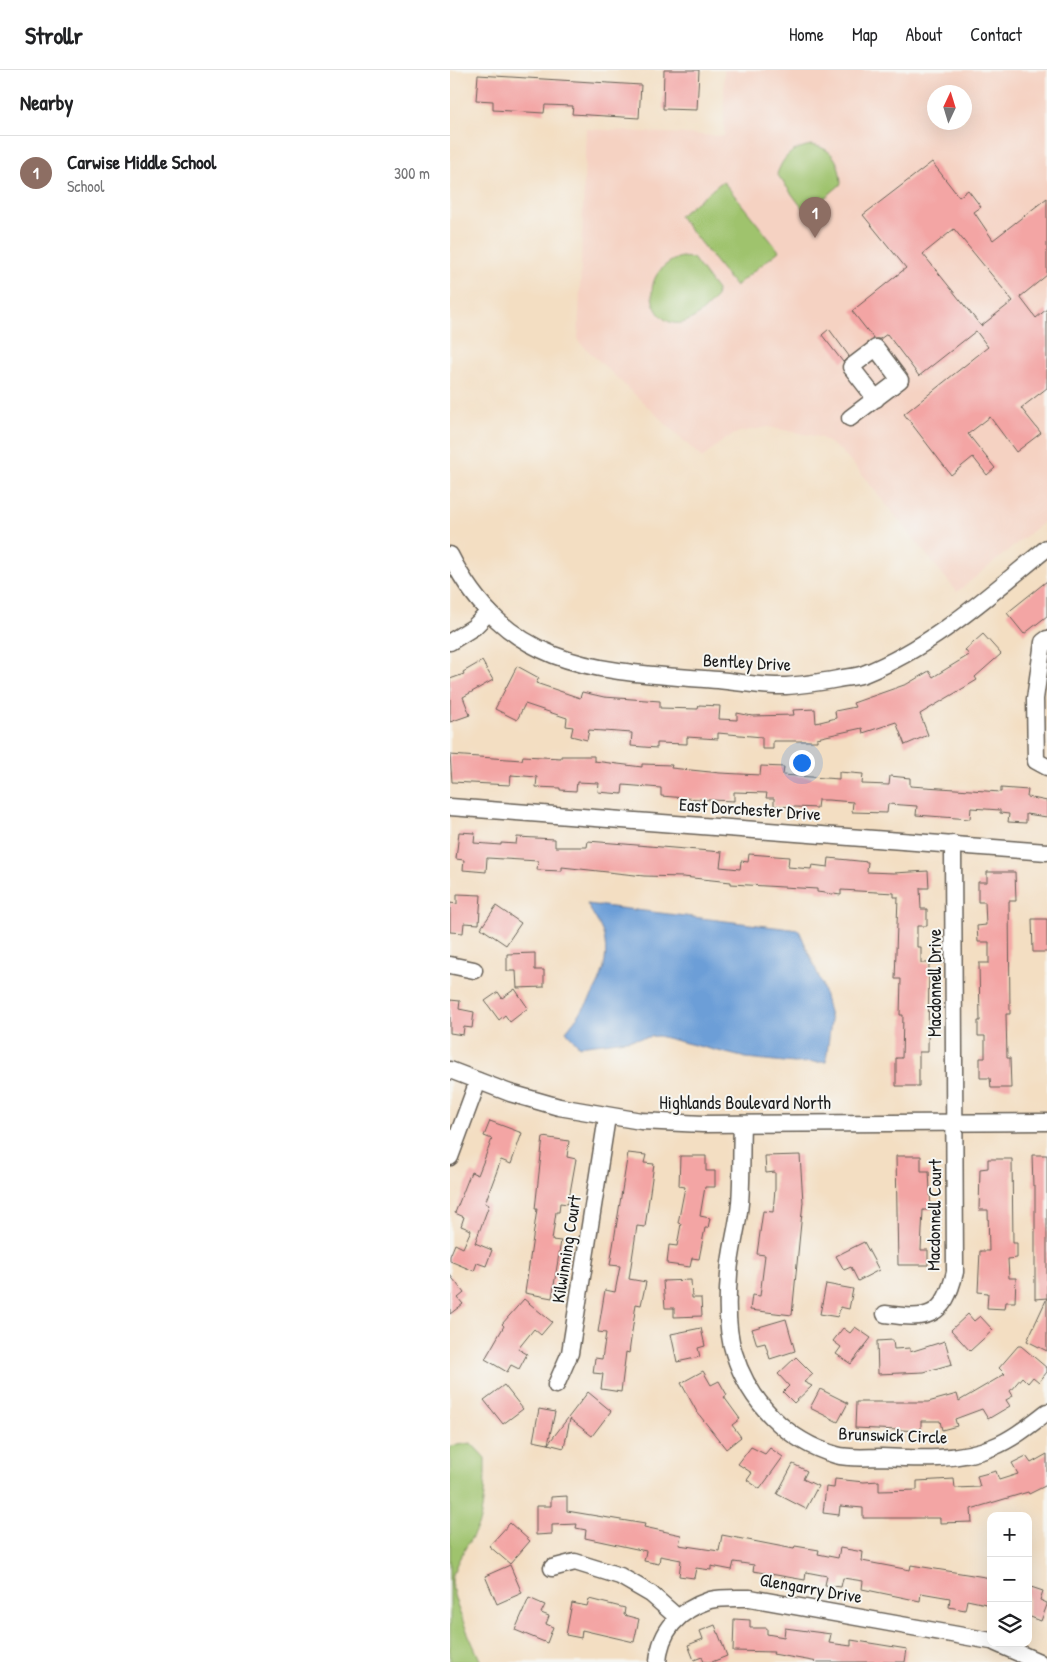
<!DOCTYPE html>
<html lang="en">
<head>
<meta charset="utf-8">
<style>
  body { margin:0; font-family:"Patrick Hand",sans-serif; background:#f6f6f6; color:#202124 }
  .controls { position:absolute; right:15px; bottom:15px; display:grid; overflow:hidden; border-radius:10px; box-shadow:0 5px 20px #0002 }
  .controls button { width:45px; height:45px; display:grid; place-items:center; padding:0; border:0; border-bottom:1px solid #e0e0e0; background:#fff; color:#202124; font:25px sans-serif }
  .compass { position:absolute; left:477px; top:15px; width:45px; height:45px; border-radius:50%; background:#fff; box-shadow:0 5px 20px #0002; rotate:4deg }
  .you { position:absolute; left:351px; top:692px; width:18px; height:18px; margin:-12px; border:4px solid #fff; border-radius:50%; background:#1a73e8; box-shadow:0 0 0 8px #1a73e833 }
  .badge { display:grid; place-items:center; width:32px; height:32px; border-radius:50%; background:#ea580c; color:#fff; font-size:16px; font-weight:700 }
  .pin { position:absolute; translate:-50% -41px; filter:drop-shadow(0 1px 2px #0008) }
  .pin::after { content:''; position:absolute; top:26px; width:18px; height:15px; background:inherit; clip-path:polygon(0 0,100% 0,50% 100%) }
  .list { margin:0; padding:0; list-style:none }
  h2 { display:flex; justify-content:space-between; align-items:center; height:65px; margin:0; padding:0 20px; font-size:21px }
  h2 small { font-size:16px; font-weight:400; color:#757577 }
  .list li { display:grid; grid-template-columns:32px 1fr auto; gap:15px; align-items:center; box-sizing:border-box; height:75px; padding:0 20px; border-top:1px solid #e0e0e0 }
  .list b { display:block; font-size:19px; white-space:nowrap }
  .list p { margin:0; font-size:16px; white-space:nowrap; color:#757577 }
  .list em { font-size:16px; font-style:normal; color:#757577 }
  .icon { flex:none; width:28px; height:28px; fill:none; stroke:currentColor; stroke-width:2; stroke-linecap:round; stroke-linejoin:round }
  .map { position:relative; flex:none; width:597px; height:1592px; overflow:hidden }
  header { display:flex; align-items:center; gap:30px; box-sizing:border-box; height:70px; padding:0 25px; background:#fff; border-bottom:1px solid #e0e0e0 }
  header strong { font-size:24px }
  nav { display:flex; gap:28px; margin-inline-start:auto; font-size:18px }
  main { display:flex }
  aside { flex:1; background:#fff }
  .map>svg:first-child { display:block }
</style>
</head>
<body>
<header>
<strong>Strollr</strong>
<nav><a>Home</a><a>Map</a><a>About</a><a>Contact</a></nav>
</header>
<main>
<aside>
<h2>Nearby<small></small></h2>
<ul class="list">
<li><span class="badge" style="background:#8d6e63">1</span><div><b>Carwise Middle School</b><p>School</p></div><em>300 m</em></li>
</ul>
</aside>
<div class="map">
<svg width="597" height="1592" viewBox="0 0 597 1592">
  <rect width="100%" height="100%" fill="#f6f6f2"/>
  <filter id="ink" filterUnits="userSpaceOnUse"><feTurbulence type="fractalNoise" baseFrequency=".02" numOctaves="2"/><feDisplacementMap in="SourceGraphic" scale="10" xChannelSelector="R" yChannelSelector="G"/><feConvolveMatrix kernelMatrix="1 2 1 2 8 2 1 2 1" color-interpolation-filters="sRGB"/></filter>
  <filter id="wash" filterUnits="userSpaceOnUse"><feTurbulence type="fractalNoise" baseFrequency=".0096" numOctaves="4" result="noise"/><feDisplacementMap in="SourceGraphic" scale="20" xChannelSelector="R" yChannelSelector="G"/><feGaussianBlur stdDeviation="1.12" result="paint"/><feColorMatrix in="noise" values="0 0 0 0 0 0 0 0 0 0 0 0 0 0 0 0 0 1.4 0 .05"/><feComposite in="paint" operator="in"/></filter>
  <g filter="url(#wash)">
    <rect width="100%" height="100%" fill="#f3dec2"/>
    <path fill="#f5d2c2" fill-rule="evenodd" d="M274,0h323v449l-90,73 -102,-126 -14,-15 -21,-14 -52,-10 -29,5 -14,7 -23,19 -124,-117 8,-212 138,7zM484,22h30v30h-30z"/>
    <g fill="#9fc36d" stroke="#5e7044">
      <path d="M361,75c23,3 29,18 30,39l-29,25h-9l-26,-35c7,-19 15,-25 34,-29z"/>
      <polygon points="273,111 329,181 285,216 229,146"/>
      <path d="M231,187l12,1 24,32 -1,8c-9,9 -19,20 -31,24 -32,11 -53,-49 -4,-65z"/>
      <path d="M21,1373l14,15c0,22 0,43 -6,65 -6,16 -27,41 -27,59 0,19 21,62 29,80h-31v-216z"/>
    </g>
    <path fill="#6c9ed7" stroke="#445d7a" d="M137,834l212,26 23,54 9,37 -5,41 -32,1 -48,-5 -88,-22 -79,10 -13,-15c20,-25 44,-54 39,-89 -1,-12 -12,-27 -18,-38z"/>
    <g id="blocks">
      <g fill="#f3a5a4" fill-rule="evenodd">
        <polygon points="214,0 249,0 247,40 213,39"/>
        <polygon points="28,5 191,15 189,48 122,44 123,36 95,35 94,43 43,40 43,31 26,30"/>
        <path d="M482,92l27,35 9,-7 13,17 -7,5 19,28 54,-42v77l-27,22 16,21 11,-9v79l-26,20 20,25 -25,19 -26,-35 -22,17 27,34 -8,7 -14,-18 -22,18 -47,-61 84,-67 -12,-16 -57,45 -32,-42 -7,5h-6l-22,-28 54,-43 -43,-53zM504,159l59,72 -32,25 -58,-72z"/>
        <polygon points="379,259 399,286 393,292 372,265"/>
        <polygon points="597,511 597,546 574,564 557,543"/>
        <polygon points="533,564 551,584 525,607 527,610 470,644 478,665 455,675 446,652 413,663 412,658 367,668 367,671 323,671 323,679 312,679 312,667 268,663 268,669 237,667 237,674 207,673 207,678 181,676 182,663 139,660 137,670 121,666 123,657 116,656 117,648 75,634 67,650 45,639 67,596 89,608 86,613 130,628 132,622 154,627 210,631 210,638 248,639 249,635 270,636 269,649 287,650 287,643 302,646 344,645 343,640 365,639 366,653 386,648 385,641 405,637 403,633 457,614 479,601 483,607 519,585 515,580"/>
        <polygon points="32,591 43,610 13,627 20,645 0,652 0,609 14,604 13,602"/>
        <polygon points="0,685 72,690 73,686 111,688 111,686 144,686 144,691 192,697 192,694 222,695 221,698 270,703 310,705 311,696 334,697 333,705 389,709 389,702 413,704 412,714 439,715 440,706 460,708 460,716 551,722 551,718 578,720 577,727 597,731 597,747 576,744 576,753 558,752 559,744 550,743 550,740 521,738 520,749 466,745 467,736 438,734 437,743 402,742 403,732 378,730 368,730 367,738 324,736 324,728 316,728 317,723 284,722 284,731 261,730 211,726 211,718 173,715 172,724 148,722 149,713 127,712 126,721 110,720 110,718 86,717 87,707 61,705 60,715 2,712"/>
        <polygon points="9,762 25,763 24,773 51,775 51,773 66,774 67,767 105,769 105,777 137,777 138,771 272,782 270,797 290,799 291,791 298,792 299,784 339,787 338,797 361,799 362,795 378,797 379,788 418,792 417,802 444,803 478,801 479,818 470,818 471,839 477,839 477,856 467,856 467,877 471,877 471,893 479,893 478,982 469,982 469,1016 446,1016 446,988 452,988 453,945 450,945 451,909 445,909 448,827 444,827 444,823 391,820 391,825 367,822 367,819 281,814 281,812 233,807 194,806 112,797 112,801 87,800 88,791 37,788 36,802 13,800 14,790 6,789"/>
        <polygon points="537,802 565,802 566,831 559,831 560,944 556,944 557,988 560,988 561,1018 541,1018 540,1008 530,1008 530,988 535,988 535,966 528,966 528,951 530,951 529,893 539,893 539,872 528,872 527,856 536,855 535,832 528,832 528,812 537,812"/>
        <polygon points="7,824 31,825 29,854 14,853 13,863 0,862 0,833 7,834"/>
        <polygon points="46,836 71,853 56,875 31,858"/>
        <polygon points="582,849 597,849 597,882 583,882"/>
        <polygon points="85,883 85,900 94,900 94,917 67,918 66,901 57,901 57,884"/>
        <polygon points="65,919 78,938 60,952 55,945 49,950 35,931 48,922 52,928"/>
        <polygon points="0,930 10,931 9,939 24,942 22,958 14,957 13,965 0,963"/>
        <polygon points="40,1051 72,1063 61,1094 51,1090 35,1133 39,1135 25,1173 42,1180 36,1196 27,1193 24,1201 0,1191 0,1186 5,1174 13,1178 21,1160 11,1156 14,1147 5,1143 21,1102 28,1105 34,1090 42,1069 34,1066"/>
        <polygon points="93,1067 119,1071 117,1087 126,1089 118,1134 110,1133 109,1142 106,1142 102,1170 111,1171 102,1228 75,1223 87,1139 85,1139"/>
        <polygon points="178,1083 196,1085 194,1093 204,1094 195,1157 187,1156 179,1209 196,1212 191,1235 186,1234 179,1283 176,1282 171,1322 151,1319 153,1304 143,1303 145,1288 152,1289 156,1263 148,1262 155,1220 165,1222 170,1196 160,1195"/>
        <polygon points="350,1085 353,1132 342,1245 300,1240 302,1225 310,1226 315,1185 307,1184 313,1141 323,1142 325,1119 325,1102 316,1103 315,1086"/>
        <polygon points="582,1085 597,1085 597,1281 577,1271 597,1228 585,1229 585,1116 583,1116"/>
        <polygon points="230,1086 256,1086 256,1101 265,1101 265,1117 255,1117 250,1146 260,1148 258,1158 255,1158 249,1189 242,1188 240,1197 217,1194 219,1175 227,1176 231,1154 228,1153 235,1117 229,1116"/>
        <polygon points="446,1086 471,1086 471,1101 479,1101 481,1140 473,1140 471,1180 478,1180 478,1195 448,1195"/>
        <polygon points="538,1089 562,1089 563,1173 567,1173 567,1188 558,1189 559,1208 566,1208 565,1232 556,1232 555,1239 537,1238 538,1223 528,1222 530,1181 539,1181 538,1140 529,1140 530,1099 538,1098"/>
        <polygon points="414,1172 429,1200 408,1211 401,1197 394,1200 386,1186"/>
        <polygon points="0,1205 14,1223 8,1228 13,1234 0,1244"/>
        <polygon points="241,1210 242,1228 251,1228 252,1246 224,1247 224,1238 215,1238 213,1211"/>
        <polygon points="376,1214 403,1219 399,1239 390,1237 388,1247 370,1244"/>
        <polygon points="74,1229 102,1252 91,1265 84,1259 68,1279 77,1284 69,1299 61,1295 57,1302 35,1289 54,1256 52,1254"/>
        <polygon points="518,1244 524,1251 530,1246 543,1260 520,1281 501,1260"/>
        <polygon points="336,1249 345,1281 320,1289 315,1273 307,1275 302,1259"/>
        <polygon points="405,1257 421,1268 401,1294 386,1284 391,1277 383,1271 393,1258 400,1263"/>
        <polygon points="251,1258 255,1276 248,1278 250,1287 227,1292 221,1264"/>
        <polygon points="443,1270 444,1279 460,1278 460,1282 495,1271 502,1294 474,1302 428,1304 427,1271"/>
        <polygon points="568,1276 571,1276 597,1298 597,1302 589,1312 583,1307 578,1313 572,1307 560,1321 563,1326 556,1330 560,1336 538,1349 532,1339 505,1349 507,1356 492,1360 490,1351 471,1351 471,1361 405,1358 406,1332 478,1332 507,1324 509,1331 555,1304 549,1298"/>
        <polygon points="346,1287 363,1304 354,1312 362,1316 344,1333 333,1322 339,1316 328,1304"/>
        <polygon points="253,1301 261,1315 269,1311 277,1325 274,1327 290,1349 282,1355 291,1367 276,1379 247,1342 231,1313"/>
        <polygon points="54,1315 73,1339 53,1354 34,1330"/>
        <polygon points="370,1319 398,1333 388,1352 360,1338"/>
        <polygon points="138,1322 161,1341 142,1366 120,1349 114,1378 98,1374"/>
        <polygon points="89,1339 105,1342 98,1374 83,1371"/>
        <polygon points="301,1377 315,1384 320,1378 333,1387 310,1419 297,1410 302,1403 288,1394"/>
        <polygon points="597,1384 597,1415 579,1424 578,1422 521,1439 522,1452 490,1453 490,1448 413,1448 413,1438 390,1436 389,1445 373,1443 376,1417 384,1418 385,1409 414,1412 429,1411 429,1421 467,1420 467,1411 504,1409 505,1418 530,1417 527,1406 546,1401 549,1410 568,1404 562,1393 576,1386 581,1393"/>
        <polygon points="343,1394 357,1401 353,1409 368,1416 356,1439 327,1424"/>
        <polygon points="117,1426 117,1441 195,1454 194,1457 231,1465 229,1475 269,1481 272,1465 344,1479 345,1476 369,1480 368,1484 388,1488 390,1478 413,1482 412,1491 460,1500 461,1495 541,1508 541,1535 517,1530 515,1540 499,1537 500,1528 471,1523 470,1531 412,1519 413,1511 393,1508 391,1517 375,1515 377,1506 356,1502 355,1510 303,1501 304,1495 284,1492 282,1500 261,1496 261,1500 246,1498 244,1508 229,1506 231,1490 210,1486 209,1494 194,1491 196,1481 135,1468 136,1460 126,1458 127,1454 102,1455 102,1464 86,1465 86,1436 101,1436 101,1427"/>
        <polygon points="60,1453 80,1471 60,1494 39,1476"/>
        <polygon points="60,1495 72,1523 47,1534 35,1506"/>
        <polygon points="578,1516 593,1521 590,1530 597,1533 597,1535 591,1551 578,1546"/>
        <polygon points="79,1528 95,1535 91,1543 99,1546 96,1554 103,1557 97,1573 65,1560"/>
        <polygon points="139,1529 175,1538 174,1545 189,1549 184,1572 132,1560 131,1568 116,1565 122,1533 137,1536"/>
        <polygon points="284,1549 300,1550 300,1558 317,1558 317,1564 334,1567 335,1558 381,1564 379,1573 401,1576 401,1570 457,1579 455,1592 368,1592 323,1584 324,1582 283,1581"/>
        <polygon points="265,1555 277,1586 262,1592 254,1592 252,1587 244,1590 238,1575 253,1569 250,1561"/>
      </g>
    </g>
  </g>
  <g filter="url(#ink)">
    <use href="#blocks" fill-opacity="0" stroke="#676056" stroke-width="1"/>
    <g fill="none" stroke-linecap="round" stroke-linejoin="round">
      <defs>
        <g id="minor">
          <polyline points="400,348 450,310 426,278 401,297 426,329"/>
          <path d="M0,485c59,118 153,116 268,125 22,2 45,7 68,6 17,-1 35,-4 52,-7 9,-2 18,-2 26,-5 70,-28 125,-79 183,-126"/>
          <polyline points="597,569 593,572 585,629 586,691 597,697"/>
          <polyline points="0,572 24,557 39,542"/>
          <polyline points="0,737 597,782"/>
          <polyline points="0,895 24,900"/>
          <polyline points="0,1000 60,1023 109,1037 191,1051 253,1054 597,1052"/>
          <path d="M292,1054c-1,26 0,53 -2,79 -2,24 -10,48 -11,71 -2,25 -3,55 5,79 15,49 53,88 102,102 14,4 31,2 45,2 37,2 78,4 112,-10 20,-8 37,-22 54,-35"/>
          <polyline points="0,1087 28,1011"/>
          <path d="M435,1244c43,6 59,4 70,-42l-2,-428"/>
          <polyline points="106,1315 120,1283 157,1047"/>
          <polyline points="102,1498 125,1492 170,1506 201,1524 227,1547"/>
          <polyline points="546,1573 589,1592"/>
          <path d="M208,1592c2,-32 22,-52 52,-62 12,-3 28,-2 40,-2l241,43"/>
        </g>
      </defs>
      <use href="#minor" stroke="#676056" stroke-width="19"/>
      <use href="#minor" stroke="#fff" stroke-width="16"/>
    </g>
  </g>
  <g text-anchor="middle" dominant-baseline="central" stroke-width="4" stroke-linejoin="round" paint-order="stroke">
    <g font-size="18" fill="#1c1c1c" stroke="#f6f6f2">
      <text transform="translate(297 592) rotate(3)">Bentley Drive</text>
      <text transform="translate(300 739) rotate(4)">East Dorchester Drive</text>
      <text transform="translate(484 913) rotate(-90)">Macdonnell Drive</text>
      <text x="295" y="1032">Highlands Boulevard North</text>
      <text transform="translate(484 1145) rotate(-89)">Macdonnell Court</text>
      <text transform="translate(116 1179) rotate(-81)">Kilwinning Court</text>
      <text transform="translate(443 1365) rotate(2)">Brunswick Circle</text>
      <text transform="translate(361 1518) rotate(10)">Glengarry Drive</text>
    </g>
  </g>
</svg>
<div class="controls">
<button>+</button>
<button>−</button>
<button><svg class="icon" aria-label="layers" viewBox="0 0 24 24"><path d="M12 4l9 5-9 5-9-5zM3 14l9 5 9-5"/></svg></button>
</div>
<svg class="compass" viewBox="-18 -18 36 36"><path d="M0-13l5 13h-10z" fill="#e53935"/><path d="M0 13l5-13h-10z" fill="#757577"/></svg>
<div class="you"></div>
<div class="pin badge" style="left:365px;top:168px;background:#8d6e63">1</div>
</div>
</main>
</body>
</html>
